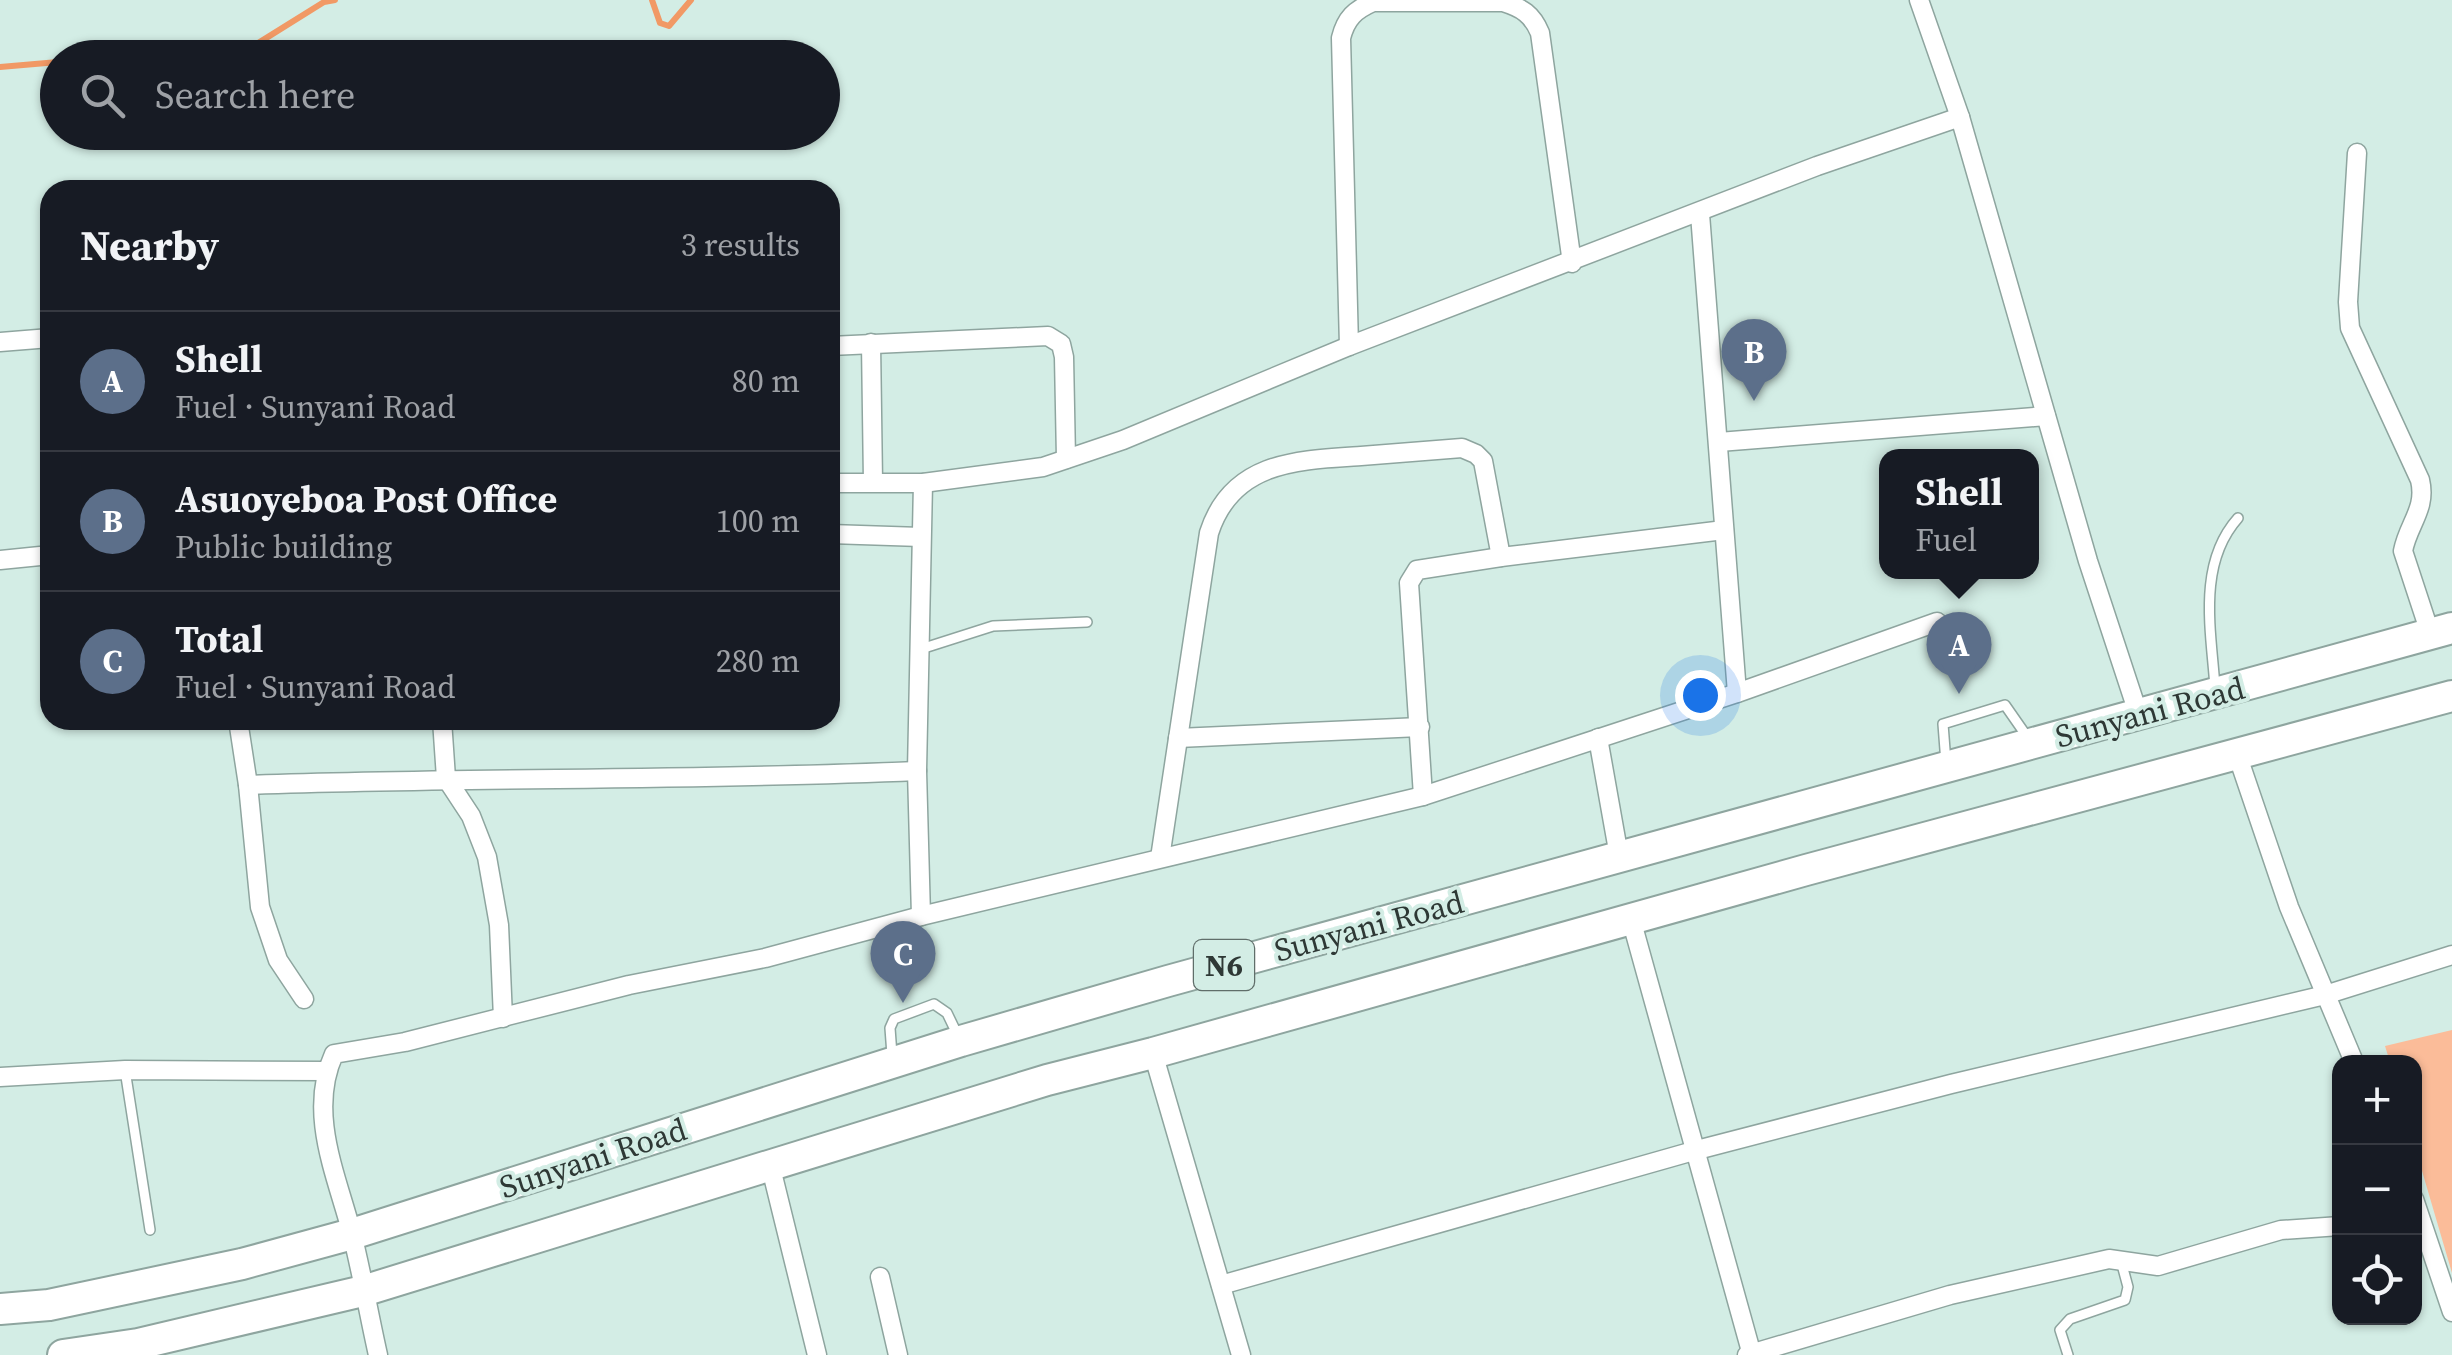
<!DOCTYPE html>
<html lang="en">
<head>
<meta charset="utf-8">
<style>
  body { margin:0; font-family:"Source Serif 4",serif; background:#242831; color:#f1f3f6 }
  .controls { position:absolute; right:30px; bottom:30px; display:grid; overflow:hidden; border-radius:20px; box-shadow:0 2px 8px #0004 }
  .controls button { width:90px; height:90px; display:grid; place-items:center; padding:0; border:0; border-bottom:2px solid #363941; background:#171b24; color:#f1f3f6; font:50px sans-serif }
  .you { position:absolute; left:1700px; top:695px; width:35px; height:35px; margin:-25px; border:8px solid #fff; border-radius:50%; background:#1a73e8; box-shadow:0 0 0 15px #1a73e833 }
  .badge { display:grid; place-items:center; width:65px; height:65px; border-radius:50%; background:#b45309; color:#fff; font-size:32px; font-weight:700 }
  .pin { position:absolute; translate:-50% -82px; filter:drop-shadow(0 2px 5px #0008) }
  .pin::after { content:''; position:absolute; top:52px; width:35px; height:30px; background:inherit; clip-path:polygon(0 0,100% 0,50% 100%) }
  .popup { position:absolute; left:1879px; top:449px; width:160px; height:130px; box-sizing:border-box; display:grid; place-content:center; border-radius:20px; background:#171b24; filter:drop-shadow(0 2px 8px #0005); font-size:32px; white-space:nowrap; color:#9ea1a6 }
  .popup b { font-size:38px; color:#f1f3f6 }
  .popup::after { content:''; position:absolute; left:50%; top:100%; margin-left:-20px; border:20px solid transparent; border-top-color:#171b24 }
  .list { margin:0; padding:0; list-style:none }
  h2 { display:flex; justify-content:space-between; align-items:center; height:130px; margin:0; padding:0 40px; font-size:42px }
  h2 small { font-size:32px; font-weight:400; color:#9ea1a6 }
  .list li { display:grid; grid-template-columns:65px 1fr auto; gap:30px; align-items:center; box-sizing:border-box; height:140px; padding:0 40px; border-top:2px solid #363941 }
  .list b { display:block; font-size:38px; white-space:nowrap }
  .list p { margin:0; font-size:32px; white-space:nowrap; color:#9ea1a6 }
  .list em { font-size:32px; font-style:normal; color:#9ea1a6 }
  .icon { flex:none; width:55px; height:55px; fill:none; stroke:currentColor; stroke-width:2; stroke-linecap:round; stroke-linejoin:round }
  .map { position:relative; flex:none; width:2452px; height:1355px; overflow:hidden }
  .search { position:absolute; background:#171b24; box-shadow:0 2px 8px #0004; left:40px; top:40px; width:800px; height:110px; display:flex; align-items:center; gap:25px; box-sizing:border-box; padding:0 35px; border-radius:55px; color:#9ea1a6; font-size:38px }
  .panel { position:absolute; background:#171b24; box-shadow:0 2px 8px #0004; left:40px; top:180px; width:800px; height:550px; border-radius:30px }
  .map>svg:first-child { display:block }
</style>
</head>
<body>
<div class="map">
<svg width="2452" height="1355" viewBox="0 0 2452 1355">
  <rect width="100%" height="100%" fill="#d3ede5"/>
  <polygon fill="#fbbc99" points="2452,1030 2452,1273 2415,1147 2414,1062 2390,1062 2385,1046"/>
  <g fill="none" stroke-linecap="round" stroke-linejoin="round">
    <g stroke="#f19965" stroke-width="6">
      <polyline points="652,0 660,23 669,26 691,0"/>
      <polyline points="211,58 247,50 324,2 335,0"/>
      <polyline points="0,67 58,62"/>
    </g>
    <defs>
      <g id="lane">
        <polyline points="921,649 993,626 1087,622"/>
        <path d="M2215,687c-4,-57 -18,-123 23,-169"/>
        <polyline points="1946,763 1943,724 2005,705 2028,738"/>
        <polyline points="892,1055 890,1028 894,1019 934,1004 947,1013 959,1038"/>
        <polyline points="125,1070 150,1230"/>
        <polyline points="2068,1355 2060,1330 2070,1319 2125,1300 2128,1287 2121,1261"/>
      </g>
      <g id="street">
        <polyline points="1919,0 1960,117 2088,561 2139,716"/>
        <path d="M2357,153l-9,149 2,26 70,152c7,29 -12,44 -17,71l27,82"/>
        <polyline points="1700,214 1737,693"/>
        <polyline points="0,342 50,338"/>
        <polyline points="871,343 873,482"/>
        <polyline points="830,346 1048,336 1061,344 1064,357 1066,459"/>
        <path d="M1349,346l-8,-308c5,-20 14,-28 32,-36h130c19,6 29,12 37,31l32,230"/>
        <polyline points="1719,442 2046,416"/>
        <polyline points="830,483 923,483 1043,467 1123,440 1349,346 1817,166 1960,117"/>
        <polyline points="830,534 921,537"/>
        <polyline points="0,560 50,555"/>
        <polyline points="238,720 248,785 260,907 278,960 304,999"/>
        <polyline points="442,720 446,778 471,816 487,857 499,925 503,1018"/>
        <polyline points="1178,738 1420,727"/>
        <polyline points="1598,738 1619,856"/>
        <polyline points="2237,754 2289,907 2354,1062"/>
        <path d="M248,785c223,-8 446,-4 669,-14"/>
        <polyline points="1423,796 1409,583 1417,570 1501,557 1724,530"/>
        <path d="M1160,858l49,-325c23,-72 89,-73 152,-77 34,-3 67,-5 101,-8l14,6 7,7 18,96"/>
        <polyline points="921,916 917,771 923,483"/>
        <polyline points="1631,919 1752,1355"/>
        <polyline points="1153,1053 1241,1355"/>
        <polyline points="0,1077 125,1070 327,1071"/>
        <polyline points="770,1164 817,1355"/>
        <polyline points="2414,1199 2452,1312"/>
        <polyline points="880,1277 898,1355"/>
        <polyline points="1221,1285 1697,1150 1951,1084 2325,995 2452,955"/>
        <path d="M378,1355c-9,-40 -16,-81 -26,-121 -15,-58 -45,-121 -18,-180l71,-12 224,-57 136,-27 156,-42 502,-120 314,-103 200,-71"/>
        <polyline points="1747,1355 1950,1295 2109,1259 2158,1266 2281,1230 2340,1226"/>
      </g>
      <g id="primary">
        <polyline points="0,1309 49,1305 242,1264 352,1234 961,1041 1168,981 2452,628"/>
        <polyline points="63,1355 138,1344 363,1291 1047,1080 1153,1053 1806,870 2452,696"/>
      </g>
    </defs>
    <use href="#lane" stroke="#8ea59f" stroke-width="12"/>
    <use href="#street" stroke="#8ea59f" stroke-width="21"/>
    <use href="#primary" stroke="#8ea59f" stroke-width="34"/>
    <use href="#lane" stroke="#fff" stroke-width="9"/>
    <use href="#street" stroke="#fff" stroke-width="18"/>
    <use href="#primary" stroke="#fff" stroke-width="30"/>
  </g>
  <g text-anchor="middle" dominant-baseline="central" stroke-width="8" stroke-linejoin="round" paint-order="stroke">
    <rect fill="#d3ede5" stroke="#606e6a" stroke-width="2.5" x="1194" y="940" width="60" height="50" rx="8"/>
    <g font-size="30" font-weight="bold" fill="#2e3835">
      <text x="1224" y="965">N6</text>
    </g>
    <g font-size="32" fill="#2e3835" stroke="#d3ede5">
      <text transform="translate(2150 712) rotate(-15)">Sunyani Road</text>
      <text transform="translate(1369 926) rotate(-15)">Sunyani Road</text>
      <text transform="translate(593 1158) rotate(-18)">Sunyani Road</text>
    </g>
  </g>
</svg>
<div class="controls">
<button>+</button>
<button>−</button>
<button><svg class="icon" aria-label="locate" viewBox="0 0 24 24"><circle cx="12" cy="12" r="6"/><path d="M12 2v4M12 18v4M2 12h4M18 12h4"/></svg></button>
</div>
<div class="you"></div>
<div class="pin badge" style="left:1959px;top:694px;background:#5c6f8a">A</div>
<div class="popup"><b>Shell</b>Fuel</div>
<div class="pin badge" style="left:1754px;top:401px;background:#5c6f8a">B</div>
<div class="pin badge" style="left:903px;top:1003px;background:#5c6f8a">C</div>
<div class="search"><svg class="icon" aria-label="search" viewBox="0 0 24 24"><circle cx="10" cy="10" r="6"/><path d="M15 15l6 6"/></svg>Search here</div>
<section class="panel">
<h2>Nearby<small>3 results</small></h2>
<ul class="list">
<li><span class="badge" style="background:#5c6f8a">A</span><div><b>Shell</b><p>Fuel · Sunyani Road</p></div><em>80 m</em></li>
<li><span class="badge" style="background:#5c6f8a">B</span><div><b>Asuoyeboa Post Office</b><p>Public building</p></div><em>100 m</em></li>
<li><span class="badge" style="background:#5c6f8a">C</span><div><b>Total</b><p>Fuel · Sunyani Road</p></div><em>280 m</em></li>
</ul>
</section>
</div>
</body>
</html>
